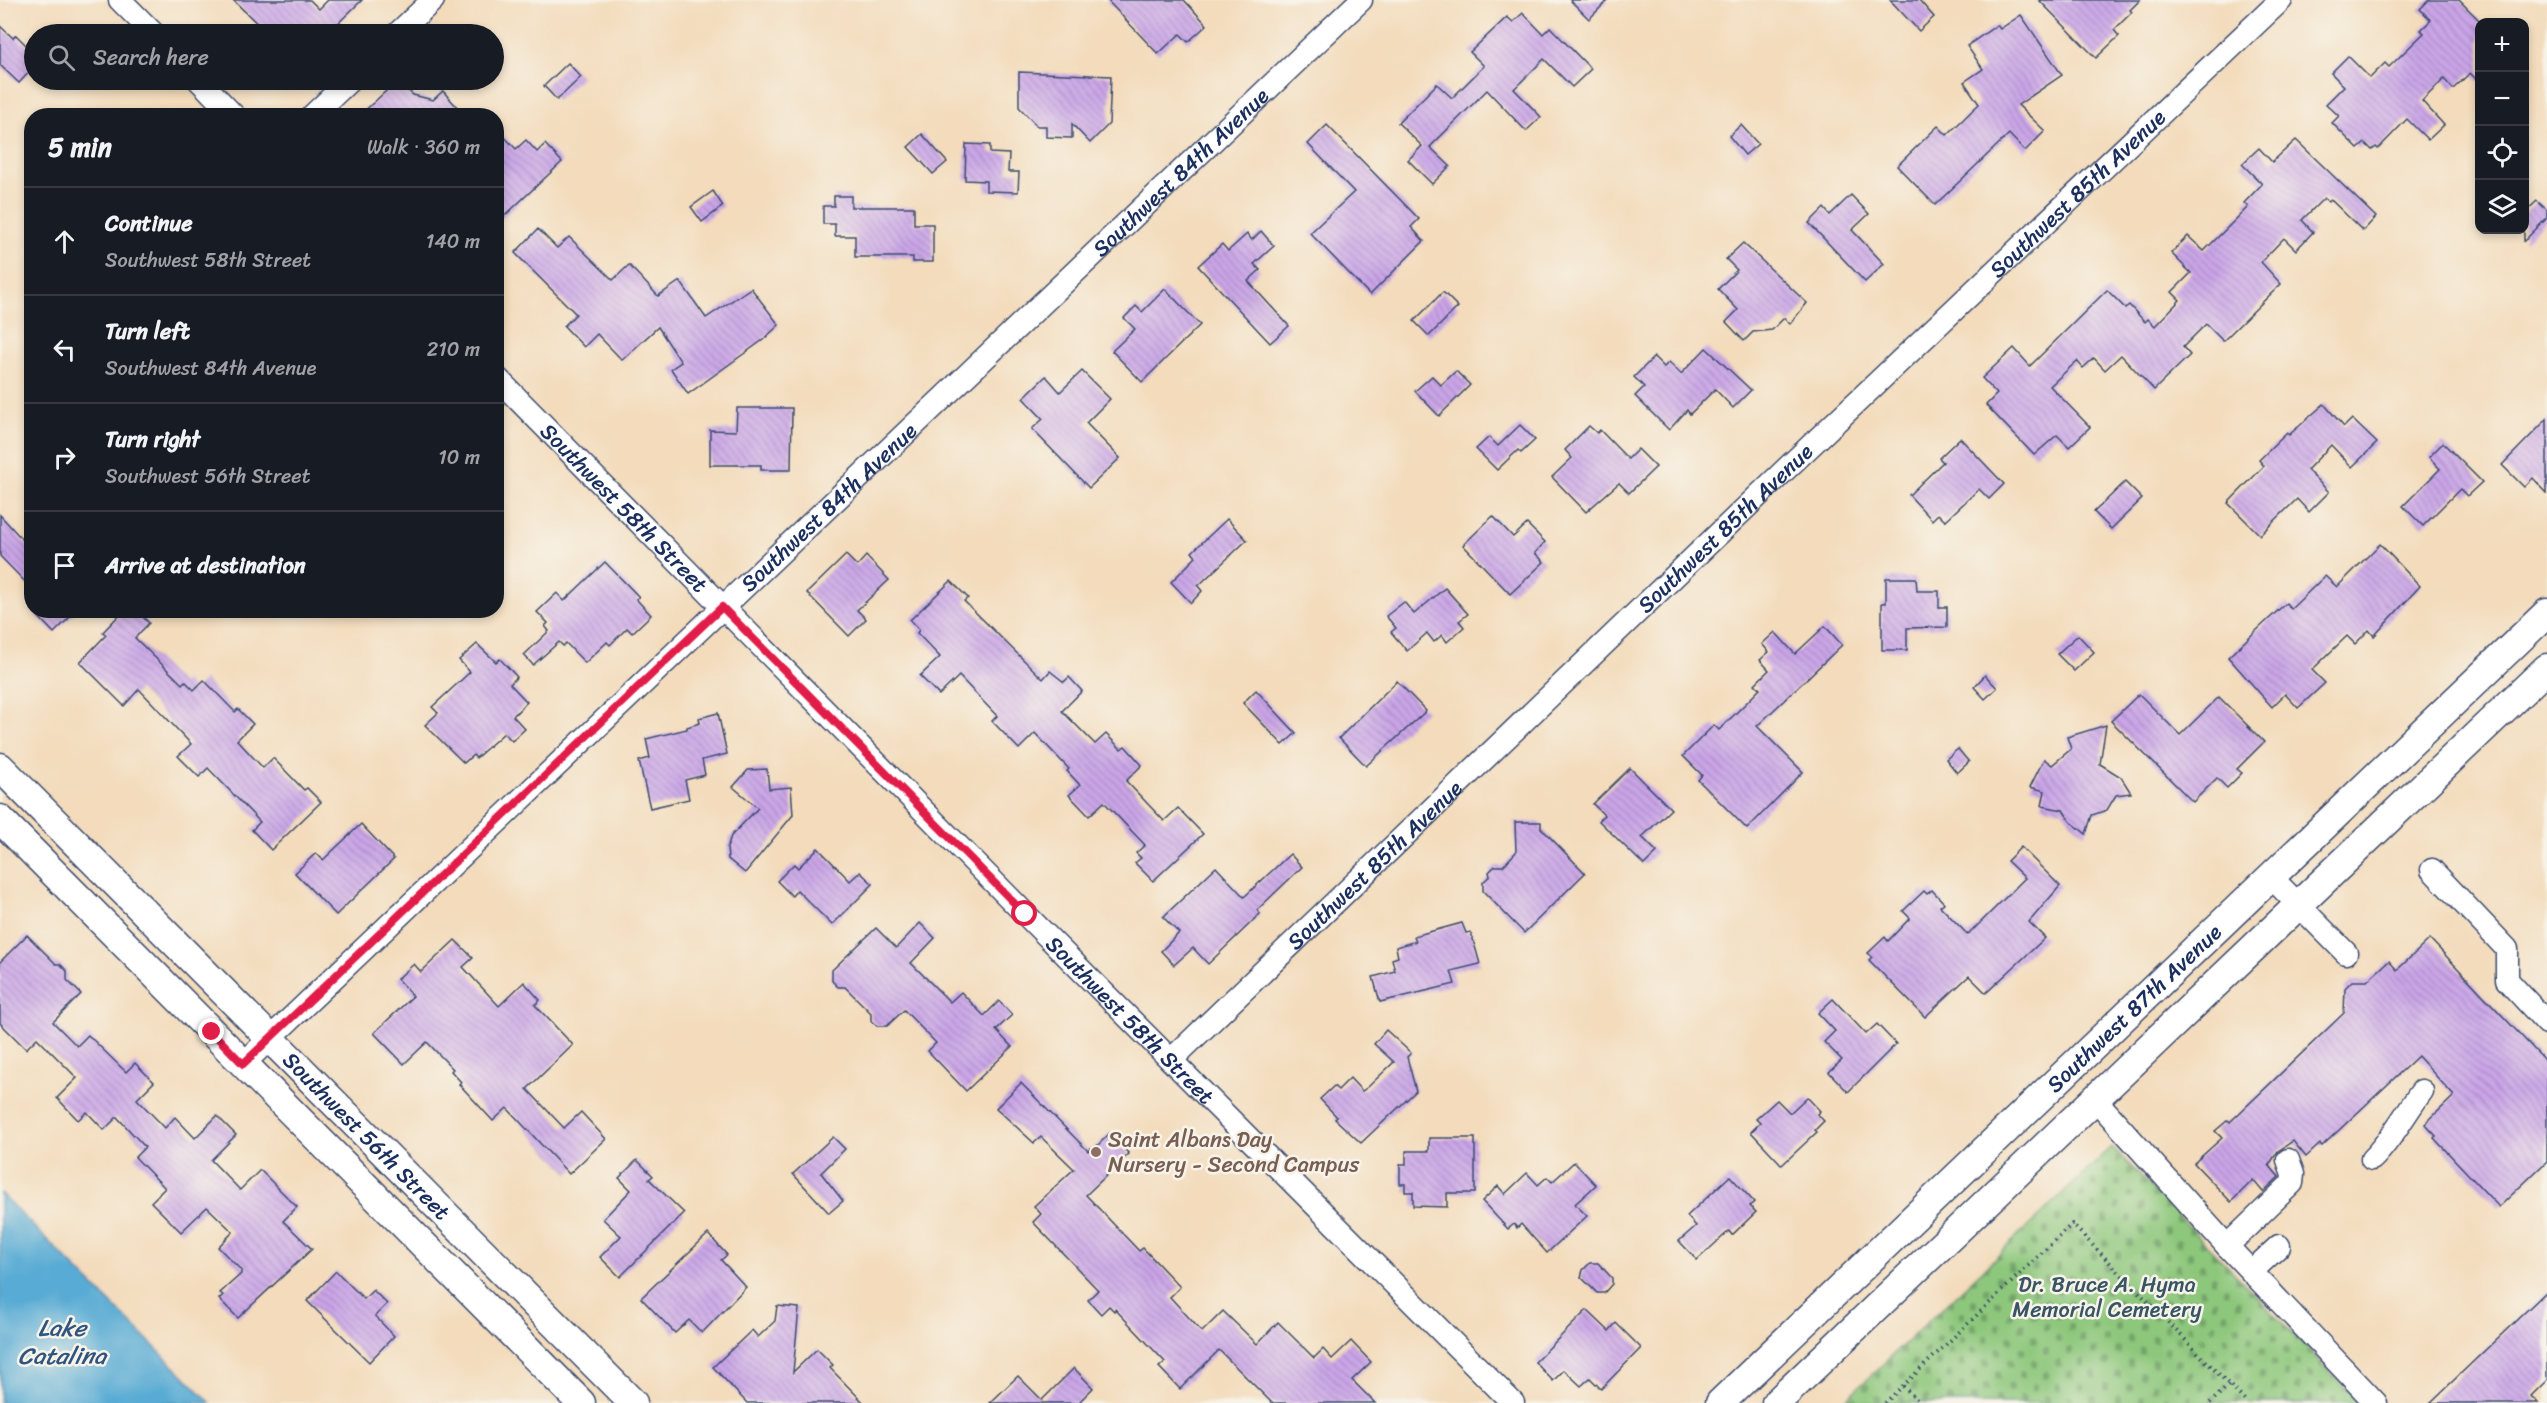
<!DOCTYPE html>
<html lang="en">
<head>
<meta charset="utf-8">
<style>
  body { margin:0; font-family:Sriracha,sans-serif; background:#242831; color:#f1f3f6 }
  .controls { position:absolute; right:18px; top:18px; display:grid; overflow:hidden; border-radius:12px; box-shadow:0 3px 9px #0003 }
  .controls button { width:54px; height:54px; display:grid; place-items:center; padding:0; border:0; border-bottom:2px solid #363941; background:#171b24; color:#f1f3f6; font:30px sans-serif }
  .stop { position:absolute; width:18px; height:18px; margin:-14px; border:4px solid #e11d48; border-radius:50%; background:#fff }
  .stop.end { background:#e11d48; border-color:#fff; box-shadow:0 2px 6px #0008 }
  .list { margin:0; padding:0; list-style:none }
  h2 { display:flex; justify-content:space-between; align-items:center; height:78px; margin:0; padding:0 24px; font-size:26px }
  h2 small { font-size:20px; font-weight:400; color:#9ea1a6 }
  .list li { display:grid; grid-template-columns:39px 1fr auto; gap:18px; align-items:center; box-sizing:border-box; height:108px; padding:0 24px; border-top:2px solid #363941 }
  .list b { display:block; font-size:22px; white-space:nowrap }
  .list p { margin:0; font-size:20px; white-space:nowrap; color:#9ea1a6 }
  .list em { font-size:20px; font-style:normal; color:#9ea1a6 }
  .icon { flex:none; width:33px; height:33px; fill:none; stroke:currentColor; stroke-width:2; stroke-linecap:round; stroke-linejoin:round }
  .map { position:relative; flex:none; width:2547px; height:1403px; overflow:hidden }
  .search { position:absolute; background:#171b24; box-shadow:0 3px 9px #0003; left:24px; top:24px; width:480px; height:66px; display:flex; align-items:center; gap:15px; box-sizing:border-box; padding:0 21px; border-radius:33px; color:#9ea1a6; font-size:22px }
  .panel { position:absolute; background:#171b24; box-shadow:0 3px 9px #0003; left:24px; top:108px; width:480px; height:510px; border-radius:24px }
  .map>svg:first-child { display:block }
</style>
</head>
<body>
<div class="map">
<svg width="2547" height="1403" viewBox="0 0 2547 1403">
  <defs>
    <pattern id="cemetery-stones" width="16" height="16" patternUnits="userSpaceOnUse" patternTransform="scale(1.5)"><rect width="16" height="16" fill="#8dc77b"/><path d="M2 7V4a2 2 0 0 1 4 0v3zM10 15v-3a2 2 0 0 1 4 0v3z" fill="#72a268"/></pattern>
    <pattern id="building-back-hatch" width="6" height="6" patternUnits="userSpaceOnUse" patternTransform="scale(1.5)"><rect width="6" height="6" fill="#cba6e8"/><path d="M-1 5l2 2M0 0l6 6M5-1l2 2" fill="none" stroke="#a488bf"/></pattern>
  </defs>
  <rect width="100%" height="100%" fill="#f7f3e8"/>
  <filter id="ink" filterUnits="userSpaceOnUse"><feTurbulence type="fractalNoise" baseFrequency=".0167" numOctaves="2"/><feDisplacementMap in="SourceGraphic" scale="12" xChannelSelector="R" yChannelSelector="G"/><feConvolveMatrix kernelMatrix="1 2 1 2 8 2 1 2 1" color-interpolation-filters="sRGB"/></filter>
  <filter id="wash" filterUnits="userSpaceOnUse"><feTurbulence type="fractalNoise" baseFrequency=".008" numOctaves="4" result="noise"/><feDisplacementMap in="SourceGraphic" scale="24" xChannelSelector="R" yChannelSelector="G"/><feGaussianBlur stdDeviation="1.35" result="paint"/><feColorMatrix in="noise" values="0 0 0 0 0 0 0 0 0 0 0 0 0 0 0 0 0 1.4 0 .05"/><feComposite in="paint" operator="in"/></filter>
  <g filter="url(#wash)">
    <rect width="100%" height="100%" fill="#f3dbbb"/>
    <polygon fill="url(#cemetery-stones)" stroke="#547b6c" stroke-width="1.5" points="2112,1147 2360,1403 1842,1403"/>
    <polygon fill="#59abd4" stroke="#3a6d99" stroke-width="1.5" points="0,1193 211,1403 0,1403"/>
    <g id="blocks">
      <g fill="url(#building-back-hatch)">
        <polygon points="233,0 310,0 319,9 328,0 362,0 327,34 268,34"/>
        <polygon points="1107,0 1184,0 1207,25 1188,42 1180,34 1158,54"/>
        <polygon points="1570,0 1608,0 1589,19"/>
        <polygon points="1890,0 1919,0 1934,17 1919,31"/>
        <polygon points="2039,0 2140,0 2130,10 2132,12 2114,30 2119,36 2096,58"/>
        <polygon points="2429,0 2459,0 2480,21 2480,83 2470,73 2453,89 2444,79 2422,101 2444,125 2428,140 2407,119 2378,149 2376,147 2372,150 2365,143 2358,149 2332,123 2339,116 2326,104 2344,86 2331,73 2348,56 2370,78 2385,63 2389,67 2424,33 2421,30 2431,20 2420,9"/>
        <polygon points="1523,13 1543,34 1550,27 1591,69 1572,87 1544,59 1514,89 1541,117 1526,131 1487,90 1430,147 1450,166 1432,184 1408,160 1422,146 1398,123 1437,84 1452,98 1484,66 1470,52 1507,17 1513,22"/>
        <polygon points="2021,15 2062,75 2018,105 2045,131 2025,151 2009,134 1935,205 1897,166 1938,126 1947,135 1979,104 1964,82 1983,69 1967,46 1997,25 2000,29"/>
        <polygon points="0,26 13,38 16,35 34,53 34,67 19,83 0,65"/>
        <polygon points="568,63 581,77 557,100 544,86"/>
        <polygon points="1019,72 1111,76 1109,124 1090,143 1072,124 1072,138 1046,137 1046,126 1037,126 1019,107"/>
        <polygon points="398,80 413,95 433,100 443,91 458,108 469,111 469,116 359,116"/>
        <polygon points="1327,125 1419,219 1411,227 1424,241 1370,295 1310,233 1354,192 1308,144"/>
        <polygon points="1741,125 1758,144 1745,155 1729,136"/>
        <polygon points="496,128 516,149 526,140 537,152 545,144 562,162 496,224"/>
        <polygon points="922,134 947,162 933,174 908,147"/>
        <polygon points="2296,140 2376,217 2363,231 2331,200 2328,202 2324,198 2302,220 2313,232 2296,250 2284,238 2261,262 2281,284 2223,341 2206,324 2183,347 2190,355 2154,390 2121,355 2105,370 2094,358 2083,368 2077,361 2050,386 2090,427 2069,447 2057,435 2034,455 1986,405 1997,394 1982,378 2014,348 2030,366 2107,290 2125,308 2129,305 2145,322 2148,319 2155,326 2180,300 2172,292 2191,273 2171,253 2188,236 2204,251 2248,207 2244,203 2262,184 2242,164 2259,148 2272,162"/>
        <polygon points="966,144 990,145 990,153 1009,154 1008,172 1019,172 1018,192 986,191 986,181 965,180"/>
        <polygon points="713,191 723,206 702,222 691,207"/>
        <polygon points="1851,195 1869,214 1852,230 1884,264 1865,282 1809,223 1824,208 1830,215"/>
        <polygon points="834,196 851,196 851,207 914,207 914,224 933,224 933,262 913,262 913,257 855,257 855,236 835,236 835,224 823,224 823,206 834,206"/>
        <polygon points="2537,201 2547,210 2547,218 2524,241 2524,213"/>
        <polygon points="538,229 557,248 569,237 613,280 629,265 658,296 680,281 706,318 751,288 779,325 763,340 688,394 671,369 681,362 658,327 622,360 597,334 584,347 564,326 576,314 515,253"/>
        <polygon points="1261,231 1274,246 1254,264 1260,270 1248,281 1289,326 1270,343 1198,266 1222,244 1228,251 1247,234 1252,240"/>
        <polygon points="1743,243 1807,303 1790,324 1784,318 1772,330 1753,332 1744,341 1726,322 1738,310 1718,289 1737,270 1726,259"/>
        <polygon points="1165,289 1200,325 1142,382 1112,351 1135,329 1124,318 1136,306 1142,312"/>
        <polygon points="1443,292 1458,307 1429,336 1414,321"/>
        <polygon points="1706,348 1751,390 1733,408 1715,389 1690,414 1687,410 1669,430 1635,396 1644,387 1634,377 1654,357 1664,367 1669,362 1681,374"/>
        <polygon points="1082,371 1110,399 1086,423 1120,458 1089,488 1032,429 1043,419 1023,398 1046,376 1060,392"/>
        <polygon points="1456,371 1470,385 1439,416 1415,391 1432,376 1441,385"/>
        <polygon points="2324,404 2344,427 2352,419 2377,443 2352,467 2331,445 2307,470 2329,492 2309,512 2297,499 2260,535 2228,503 2264,466 2259,460 2287,433 2289,435"/>
        <polygon points="737,408 792,408 791,470 761,470 761,465 710,465 710,430 736,431"/>
        <polygon points="2547,419 2547,493 2533,478 2524,487 2502,465"/>
        <polygon points="1520,425 1535,440 1521,453 1518,450 1497,470 1476,449 1489,437 1498,446"/>
        <polygon points="1589,426 1597,433 1600,430 1628,459 1638,449 1656,467 1629,493 1619,483 1586,512 1552,477 1572,458 1565,450"/>
        <polygon points="1960,438 2004,484 1989,499 1979,489 1945,521 1938,514 1932,520 1909,495 1943,462 1939,458"/>
        <polygon points="2443,443 2482,482 2467,496 2460,489 2423,526 2403,506 2440,469 2429,457"/>
        <polygon points="2125,482 2142,499 2111,529 2094,512"/>
        <polygon points="0,515 32,550 32,589 0,556"/>
        <polygon points="1493,516 1513,537 1527,524 1545,542 1535,553 1544,562 1510,594 1463,545"/>
        <polygon points="1227,519 1247,540 1198,586 1202,591 1191,603 1171,582 1196,557 1192,552"/>
        <polygon points="2380,544 2420,586 2374,636 2369,630 2355,644 2347,636 2312,670 2325,683 2298,708 2285,694 2272,707 2228,657 2286,603 2291,609 2325,576 2337,587"/>
        <polygon points="846,555 857,566 866,556 889,580 857,610 866,619 849,636 807,593"/>
        <polygon points="605,562 639,597 636,599 651,615 632,633 627,628 610,645 607,642 585,663 566,643 563,646 559,642 533,665 524,655 549,631 545,626 548,623 537,612 557,593 564,601"/>
        <polygon points="1886,578 1916,578 1917,591 1939,591 1939,607 1947,607 1947,627 1907,628 1907,650 1882,650 1882,603 1886,603"/>
        <polygon points="951,581 968,598 964,601 1043,679 1050,671 1064,682 1069,677 1082,691 1062,711 1095,744 1106,734 1121,749 1125,746 1142,765 1126,781 1164,821 1178,808 1203,834 1153,881 1135,863 1141,858 1136,853 1145,845 1104,802 1089,816 1069,795 1080,785 1067,771 1069,769 1035,733 1019,749 992,721 997,716 959,676 939,695 920,676 940,657 917,633 919,630 910,620"/>
        <polygon points="1445,588 1468,614 1459,621 1464,627 1447,642 1442,635 1434,642 1427,633 1407,651 1391,632 1396,628 1386,616 1404,602 1414,614"/>
        <polygon points="32,610 77,610 54,633"/>
        <polygon points="124,610 136,610 149,623 135,638 182,684 185,681 194,690 204,680 235,712 238,709 253,724 237,740 263,768 273,758 304,790 307,788 321,802 271,850 252,830 260,822 208,768 199,777 178,756 191,744 139,689 124,706 80,662 106,635 103,632"/>
        <polygon points="1825,626 1842,645 1757,726 1803,772 1747,829 1698,780 1702,775 1683,756 1714,725 1719,730 1760,689 1755,684 1769,670 1760,660 1769,652 1762,644 1775,632 1795,654"/>
        <polygon points="2078,635 2094,652 2074,671 2057,654"/>
        <polygon points="477,644 496,662 500,659 517,677 510,684 527,702 513,716 525,729 512,741 504,733 476,758 473,755 464,763 425,725 438,713 432,707 470,672 459,660"/>
        <polygon points="1985,675 1997,688 1985,699 1974,687"/>
        <polygon points="1397,681 1426,711 1366,766 1339,738"/>
        <polygon points="1256,690 1296,733 1283,745 1243,703"/>
        <polygon points="2139,694 2180,735 2219,697 2264,742 2237,769 2242,773 2227,788 2217,778 2193,802 2111,721"/>
        <polygon points="718,713 727,754 702,760 705,775 685,780 689,799 650,808 639,761 650,758 646,739 687,729 687,727 700,723 699,718"/>
        <polygon points="2106,725 2100,764 2121,777 2131,793 2116,795 2107,810 2092,815 2086,834 2070,821 2063,810 2042,806 2045,791 2030,787 2044,759 2052,765 2071,749 2067,737"/>
        <polygon points="1958,749 1969,762 1957,773 1946,759"/>
        <polygon points="1630,768 1671,809 1642,837 1657,852 1644,865 1599,821 1604,815 1593,804"/>
        <polygon points="767,769 769,789 791,787 793,815 745,873 728,859 727,848 731,836 758,808 733,787 748,770"/>
        <polygon points="1515,822 1541,822 1541,828 1585,873 1524,933 1483,891 1483,882 1490,876 1489,872 1495,866 1503,866 1516,852"/>
        <polygon points="361,824 394,859 336,915 295,873 316,853 323,860"/>
        <polygon points="2021,847 2060,886 2029,922 2045,938 1986,993 1969,976 1925,1017 1869,960 1872,957 1868,953 1885,937 1888,941 1910,918 1903,911 1924,891 1927,894 1932,890 1944,903 1940,906 1968,935 2025,878 2007,861"/>
        <polygon points="818,848 850,881 860,872 873,884 832,925 797,890 792,896 777,881 794,864 798,868"/>
        <polygon points="1290,854 1302,867 1257,910 1260,914 1208,964 1193,948 1174,965 1161,951 1179,933 1163,917 1216,867 1244,897"/>
        <polygon points="920,923 935,938 911,963 950,1002 961,992 984,1016 999,1001 1012,1015 996,1030 1012,1047 966,1091 928,1051 936,1043 904,1010 887,1026 877,1026 871,1021 871,1013 845,987 838,987 832,981 832,970 876,928 896,948"/>
        <polygon points="1462,923 1466,933 1471,932 1480,964 1451,971 1455,984 1380,1002 1373,977 1395,971 1392,959 1398,957 1396,947 1416,941 1414,936"/>
        <polygon points="27,935 56,964 60,964 67,971 67,980 81,994 53,1022 77,1046 88,1035 126,1072 135,1063 154,1082 137,1099 165,1128 175,1117 195,1138 217,1116 236,1135 211,1160 240,1190 260,1170 297,1207 283,1221 312,1249 238,1318 219,1299 223,1295 220,1293 241,1274 241,1270 218,1247 233,1232 207,1207 181,1232 151,1202 165,1188 135,1157 145,1147 117,1117 104,1130 87,1112 78,1120 57,1098 77,1078 37,1038 26,1049 0,1023 0,962"/>
        <polygon points="2430,939 2547,1063 2547,1161 2499,1207 2434,1138 2436,1136 2425,1124 2454,1096 2418,1056 2322,1146 2320,1144 2306,1157 2293,1141 2278,1151 2269,1165 2279,1177 2263,1192 2253,1180 2231,1202 2194,1163 2222,1138 2215,1131 2228,1120 2230,1122 2344,1013 2345,988 2352,981 2367,981 2389,961 2397,970"/>
        <polygon points="455,940 473,958 463,967 499,1006 524,982 540,1000 535,1005 573,1045 527,1089 564,1128 581,1112 606,1139 569,1174 507,1108 493,1121 459,1084 461,1082 451,1071 453,1069 427,1042 404,1064 374,1033 413,996 397,979 414,964 421,972"/>
        <polygon points="1833,999 1866,1034 1877,1024 1896,1044 1848,1092 1829,1072 1842,1060 1824,1042 1835,1031 1818,1013"/>
        <polygon points="1386,1030 1411,1053 1407,1057 1416,1091 1361,1143 1335,1119 1337,1117 1320,1099 1334,1086 1338,1090 1350,1078 1362,1091 1368,1087 1394,1062 1374,1044"/>
        <polygon points="1021,1083 1088,1151 1091,1148 1093,1150 1110,1133 1129,1154 1086,1195 1139,1251 1143,1248 1180,1287 1170,1297 1202,1332 1223,1311 1257,1344 1278,1322 1314,1358 1323,1349 1332,1359 1351,1341 1371,1362 1352,1380 1375,1403 1272,1403 1219,1350 1180,1389 1159,1367 1165,1362 1115,1309 1114,1311 1109,1306 1101,1314 1088,1300 1098,1290 1033,1222 1041,1214 1034,1206 1074,1169 1041,1137 1034,1143 996,1108"/>
        <polygon points="1807,1097 1820,1111 1817,1114 1824,1121 1815,1130 1817,1132 1782,1165 1751,1132 1760,1123 1756,1119 1777,1100 1790,1113"/>
        <polygon points="833,1137 845,1149 821,1173 843,1201 829,1213 793,1174"/>
        <polygon points="1429,1138 1475,1138 1475,1193 1447,1193 1447,1207 1413,1206 1413,1192 1405,1192 1405,1184 1400,1184 1400,1164 1406,1164 1406,1151 1429,1151"/>
        <polygon points="637,1160 653,1176 649,1179 684,1213 620,1277 600,1257 621,1236 603,1219 631,1190 619,1178"/>
        <polygon points="1574,1162 1596,1185 1575,1204 1587,1216 1547,1253 1521,1224 1517,1228 1514,1224 1508,1229 1482,1201 1498,1186 1505,1194 1527,1173 1538,1185 1547,1177 1552,1182"/>
        <polygon points="1730,1176 1754,1202 1750,1206 1756,1212 1732,1235 1729,1231 1697,1260 1679,1241 1696,1226 1687,1216"/>
        <polygon points="708,1234 727,1255 721,1260 746,1287 702,1333 689,1320 675,1333 641,1298"/>
        <polygon points="1590,1263 1598,1263 1612,1278 1612,1284 1604,1293 1597,1293 1581,1277 1583,1270"/>
        <polygon points="336,1271 364,1299 373,1290 387,1304 375,1316 394,1336 369,1362 307,1301"/>
        <polygon points="2547,1291 2547,1380 2531,1396 2538,1403 2430,1403"/>
        <polygon points="777,1306 799,1308 793,1372 817,1349 833,1365 830,1368 864,1403 747,1403 713,1367 752,1330 758,1337 775,1321"/>
        <polygon points="1587,1310 1609,1331 1616,1323 1641,1348 1601,1389 1590,1378 1581,1386 1564,1370 1553,1381 1535,1362"/>
        <polygon points="1074,1368 1093,1388 1078,1403 990,1403 1018,1376 1042,1400"/>
      </g>
    </g>
  </g>
  <g filter="url(#ink)">
    <use href="#blocks" fill-opacity="0" stroke="#3b496c" stroke-width="1.5"/>
    <g fill="none" stroke-linecap="round" stroke-linejoin="round">
      <defs>
        <g id="minor">
          <polyline points="120,0 154,34"/>
          <polyline points="397,34 433,0"/>
          <polyline points="199,80 234,116"/>
          <polyline points="312,116 350,80"/>
          <path id="s1" d="M496,377l544,552 473,474"/>
          <polyline points="2432,870 2507,949 2507,980 2547,1023"/>
          <polyline points="2271,877 2346,953"/>
          <path id="s2" d="M1171,1060l614,-590 496,-470"/>
          <path id="s3" d="M243,1064l1118,-1064"/>
          <polyline points="2095,1099 2227,1246 2376,1403"/>
          <path d="M2372,1159c18,-17 34,-47 50,-68"/>
          <polyline points="2227,1246 2292,1183 2293,1174 2288,1160"/>
          <polyline points="2252,1271 2279,1246"/>
        </g>
        <g id="major">
          <path id="s4" d="M0,767l633,636"/>
          <polyline points="0,819 581,1403"/>
          <path id="s5" d="M1720,1403l827,-790"/>
          <polyline points="1776,1403 2547,668"/>
        </g>
      </defs>
      <use href="#minor" stroke="#3b496c" stroke-width="25"/>
      <use href="#major" stroke="#3b496c" stroke-width="31"/>
      <g stroke="#3b496c" stroke-width="4" stroke-dasharray="1.5 4.5" stroke-linecap="butt">
        <polyline points="1903,1386 1920,1403"/>
        <polyline points="1885,1403 2072,1224 2247,1403"/>
        <polyline points="2210,1403 2229,1385"/>
      </g>
      <use href="#minor" stroke="#fff" stroke-width="22"/>
      <use href="#major" stroke="#fff" stroke-width="28"/>
    </g>
  </g>
  <g fill="none" stroke-linecap="round" stroke-linejoin="round" filter="url(#ink)">
    <polyline stroke="#e11d48" stroke-width="8" points="212,1032 243,1064 722,607 1025,914"/>
  </g>
  <circle fill="#8d6e63" stroke="#f7f3e8" stroke-width="2" cx="1096" cy="1152" r="6"/>
  <g text-anchor="middle" dominant-baseline="central" stroke-width="5" stroke-linejoin="round" paint-order="stroke">
    <g font-size="22" fill="#1b2f5e" stroke="#f7f3e8">
      <text stroke="none"><textPath href="#s3" startOffset="1294">Southwest 84th Avenue</textPath></text>
      <text stroke="none"><textPath href="#s2" startOffset="1254">Southwest 85th Avenue</textPath></text>
      <text stroke="none"><textPath href="#s1" startOffset="183">Southwest 58th Street</textPath></text>
      <text stroke="none"><textPath href="#s3" startOffset="808">Southwest 84th Avenue</textPath></text>
      <text stroke="none"><textPath href="#s2" startOffset="768">Southwest 85th Avenue</textPath></text>
      <text stroke="none"><textPath href="#s2" startOffset="282">Southwest 85th Avenue</textPath></text>
      <text stroke="none"><textPath href="#s5" startOffset="572">Southwest 87th Avenue</textPath></text>
      <text stroke="none"><textPath href="#s1" startOffset="903">Southwest 58th Street</textPath></text>
      <text stroke="none"><textPath href="#s4" startOffset="520">Southwest 56th Street</textPath></text>
    </g>
    <g font-size="22" fill="#785e54" stroke="#f7f3e8" text-anchor="start">
      <text x="1108" y="1139">Saint Albans Day<tspan x="1108" dy="25">Nursery - Second Campus</tspan></text>
    </g>
    <g font-size="22" fill="#385565" stroke="#f7f3e8">
      <text x="2107" y="1284">Dr. Bruce A. Hyma<tspan x="2107" dy="25">Memorial Cemetery</tspan></text>
    </g>
    <g font-size="24" font-style="italic" fill="#2e5481" stroke="#f7f3e8">
      <text x="62" y="1328">Lake<tspan x="62" dy="28">Catalina</tspan></text>
    </g>
  </g>
</svg>
<div class="controls">
<button>+</button>
<button>−</button>
<button><svg class="icon" aria-label="locate" viewBox="0 0 24 24"><circle cx="12" cy="12" r="6"/><path d="M12 2v4M12 18v4M2 12h4M18 12h4"/></svg></button>
<button><svg class="icon" aria-label="layers" viewBox="0 0 24 24"><path d="M12 4l9 5-9 5-9-5zM3 14l9 5 9-5"/></svg></button>
</div>
<div class="stop" style="left:1025px;top:914px"></div>
<div class="stop end" style="left:212px;top:1032px"></div>
<div class="search"><svg class="icon" aria-label="search" viewBox="0 0 24 24"><circle cx="10" cy="10" r="6"/><path d="M15 15l6 6"/></svg>Search here</div>
<section class="panel">
<h2>5 min<small>Walk · 360 m</small></h2>
<ul class="list">
<li><svg class="icon" aria-label="ahead" viewBox="0 0 24 24"><path d="M12 20V5M6 11l6-6 6 6"/></svg><div><b>Continue</b><p>Southwest 58th Street</p></div><em>140 m</em></li>
<li><svg class="icon" aria-label="left" viewBox="0 0 24 24"><path d="M17 20v-9H6M10 6l-5 5 5 5"/></svg><div><b>Turn left</b><p>Southwest 84th Avenue</p></div><em>210 m</em></li>
<li><svg class="icon" aria-label="right" viewBox="0 0 24 24"><path d="M7 20v-9h11M14 6l5 5-5 5"/></svg><div><b>Turn right</b><p>Southwest 56th Street</p></div><em>10 m</em></li>
<li><svg class="icon" aria-label="arrive" viewBox="0 0 24 24"><path d="M6 21V4h12l-3 4 3 4H6"/></svg><div><b>Arrive at destination</b></div></li>
</ul>
</section>
</div>
</body>
</html>
